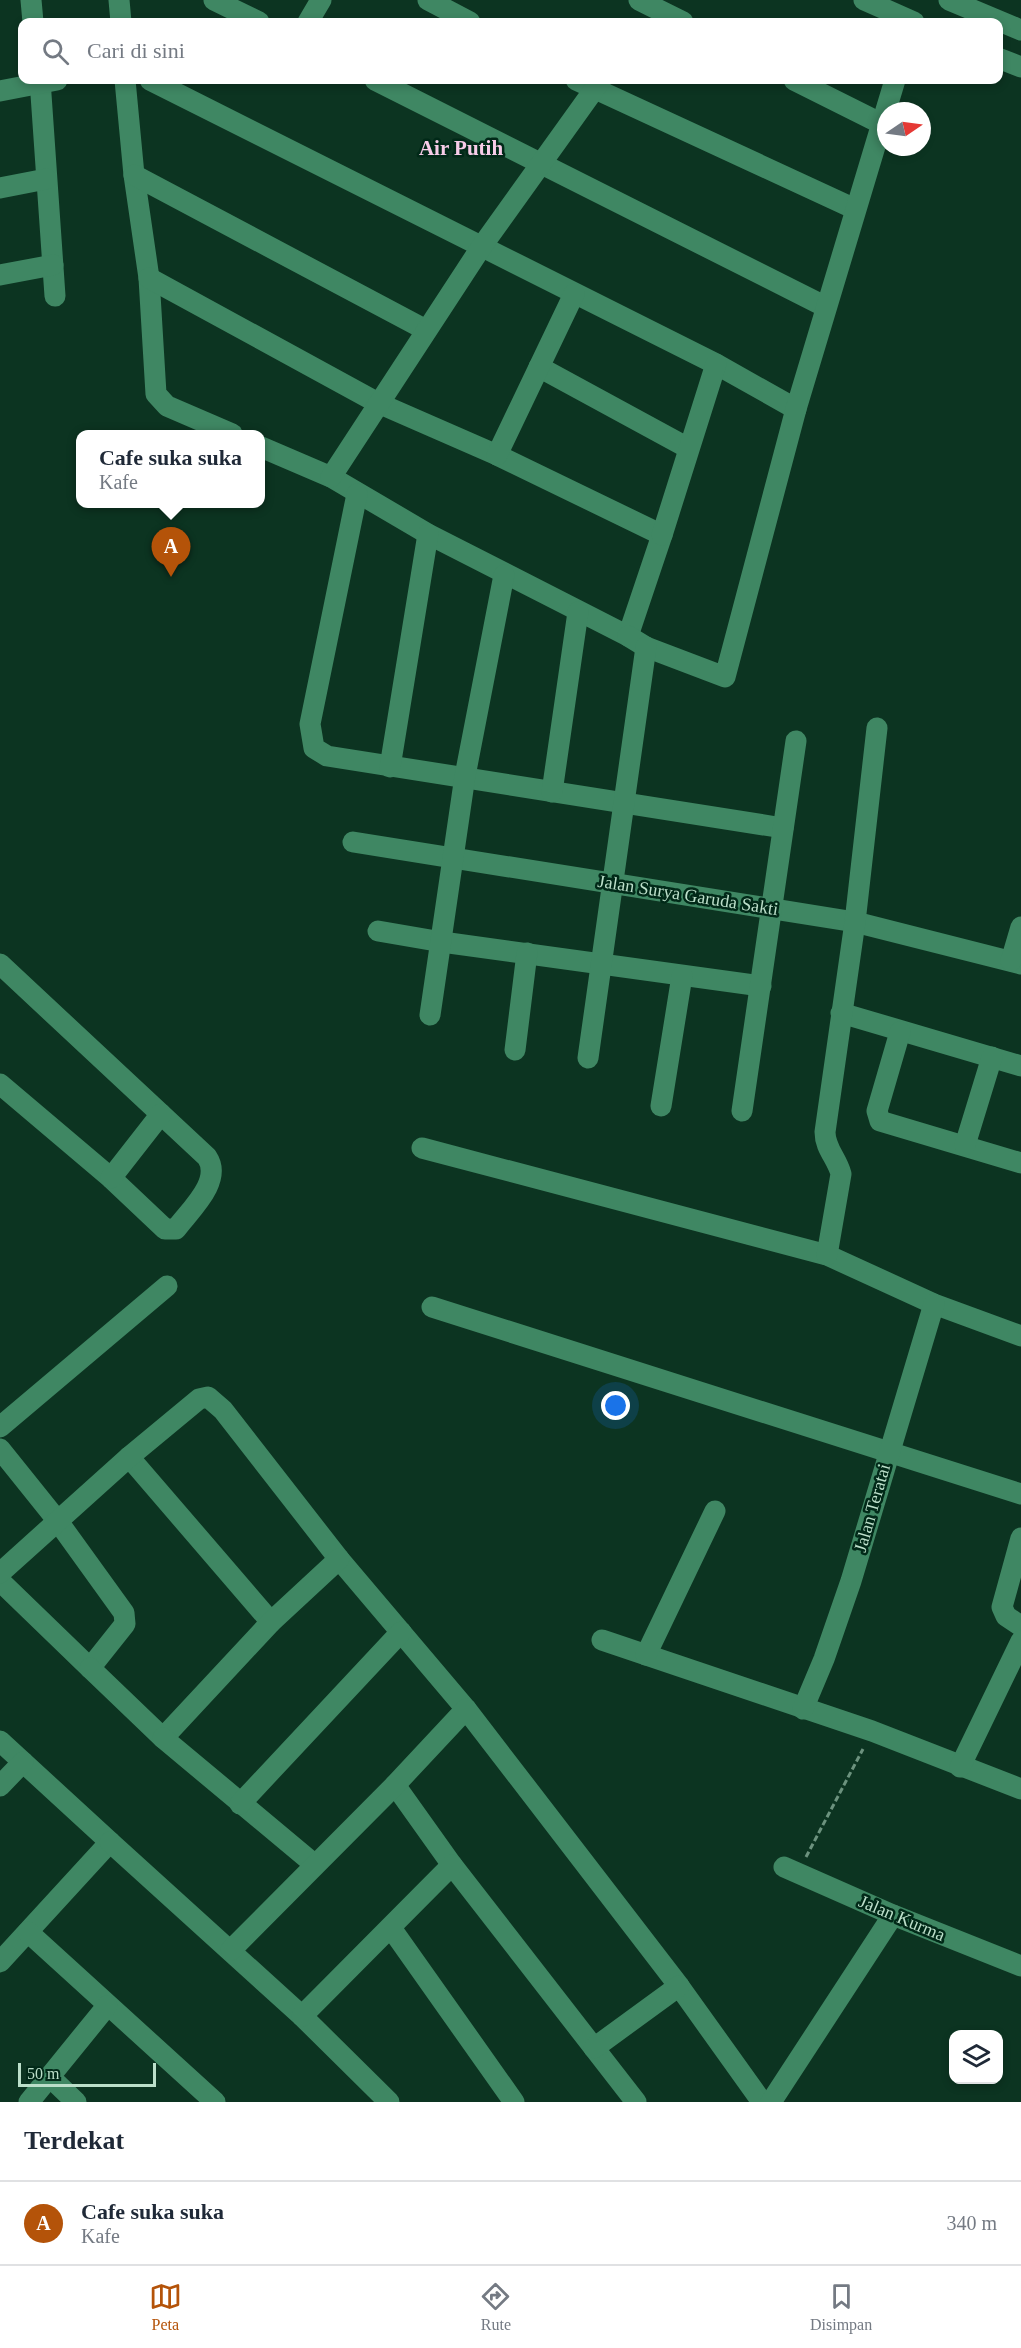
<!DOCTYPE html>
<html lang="id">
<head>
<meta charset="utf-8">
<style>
  body { margin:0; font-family:Georgia,serif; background:#f2f2f3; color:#1f2937 }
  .controls { position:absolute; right:18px; bottom:18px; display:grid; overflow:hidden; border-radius:12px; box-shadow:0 3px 9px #0003 }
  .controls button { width:54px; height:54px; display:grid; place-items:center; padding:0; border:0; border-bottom:2px solid #e0e1e3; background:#fff; color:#1f2937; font:30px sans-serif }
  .compass { position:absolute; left:877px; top:102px; width:54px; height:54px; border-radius:50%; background:#fff; box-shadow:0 3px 9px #0003; rotate:77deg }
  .scale { position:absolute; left:18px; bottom:15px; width:138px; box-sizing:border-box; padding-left:6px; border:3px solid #bcdfca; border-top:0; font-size:16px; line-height:21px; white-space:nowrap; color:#bcdfca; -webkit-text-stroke:4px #012918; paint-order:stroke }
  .you { position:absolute; left:616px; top:1406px; width:21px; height:21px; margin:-15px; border:4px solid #fff; border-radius:50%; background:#1a73e8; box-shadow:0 0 0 9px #1a73e833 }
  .badge { display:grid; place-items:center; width:39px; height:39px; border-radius:50%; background:#b45309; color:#fff; font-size:20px; font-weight:700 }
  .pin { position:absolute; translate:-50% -50px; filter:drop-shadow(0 2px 3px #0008) }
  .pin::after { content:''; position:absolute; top:32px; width:21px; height:18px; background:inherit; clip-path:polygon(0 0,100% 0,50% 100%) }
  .popup { position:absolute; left:76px; top:430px; width:189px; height:78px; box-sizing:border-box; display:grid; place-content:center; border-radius:12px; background:#fff; filter:drop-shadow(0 2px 4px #0005); font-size:20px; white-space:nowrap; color:#747a83 }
  .popup b { font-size:22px; color:#1f2937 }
  .popup::after { content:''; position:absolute; left:50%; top:100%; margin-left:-12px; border:12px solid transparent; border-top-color:#fff }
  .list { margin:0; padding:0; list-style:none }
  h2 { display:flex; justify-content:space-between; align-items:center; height:78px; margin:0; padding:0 24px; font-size:26px }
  h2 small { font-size:20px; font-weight:400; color:#747a83 }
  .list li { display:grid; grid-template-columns:39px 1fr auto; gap:18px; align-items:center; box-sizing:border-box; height:84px; padding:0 24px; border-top:2px solid #e0e1e3 }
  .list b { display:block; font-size:22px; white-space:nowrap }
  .list p { margin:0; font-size:20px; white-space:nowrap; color:#747a83 }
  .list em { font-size:20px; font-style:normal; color:#747a83 }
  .icon { flex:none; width:33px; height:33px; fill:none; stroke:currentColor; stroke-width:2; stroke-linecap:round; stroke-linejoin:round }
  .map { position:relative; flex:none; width:1021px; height:2102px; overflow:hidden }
  .search { position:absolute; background:#fff; box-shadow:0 3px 9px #0003; left:18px; right:18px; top:18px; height:66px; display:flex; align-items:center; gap:15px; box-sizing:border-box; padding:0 21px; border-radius:12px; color:#747a83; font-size:22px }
  .sheet { height:162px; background:#fff }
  nav { display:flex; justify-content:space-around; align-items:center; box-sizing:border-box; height:84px; border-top:2px solid #e0e1e3; background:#fff; font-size:16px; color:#747a83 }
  nav a { display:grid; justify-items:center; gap:3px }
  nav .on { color:#b45309 }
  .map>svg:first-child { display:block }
</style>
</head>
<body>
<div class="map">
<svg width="1021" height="2102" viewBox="0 0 1021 2102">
  <rect width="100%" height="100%" fill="#0c3421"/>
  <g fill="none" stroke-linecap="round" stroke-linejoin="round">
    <polyline stroke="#6c927e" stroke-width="3" stroke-dasharray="6 3" stroke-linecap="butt" points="806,1857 863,1749"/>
    <g stroke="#3f8763" stroke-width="21">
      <polyline points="31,0 33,22"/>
      <polyline points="119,0 121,22"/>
      <polyline points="214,0 259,22"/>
      <polyline points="428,0 470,22"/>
      <polyline points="639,0 683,22"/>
      <polyline points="864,0 914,22"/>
      <polyline points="949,0 1021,30"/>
      <polyline points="308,22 321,0"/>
      <polyline points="998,58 1021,67"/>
      <polyline points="40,80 55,296"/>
      <polyline points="125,80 134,175 149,278 156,394 167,406 232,434"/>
      <polyline points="150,80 716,364 796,409"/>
      <polyline points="375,80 826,307"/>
      <polyline points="576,80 855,209"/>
      <polyline points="794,80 880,123"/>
      <polyline points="0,91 57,80"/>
      <polyline points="134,175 426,330"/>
      <polyline points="0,188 46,179"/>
      <polyline points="0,275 53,265"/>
      <polyline points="149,278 378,403 497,455 662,535 628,636 428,534 331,477 261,447"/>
      <polyline points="539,367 688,448"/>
      <polyline points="497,455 574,294"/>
      <polyline points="331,477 482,246 601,80"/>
      <polyline points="357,494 310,724 314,748 327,756 783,828"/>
      <polyline points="662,535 716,364"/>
      <polyline points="628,636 646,647 725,677 796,409 895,80"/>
      <polyline points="390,767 428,534"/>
      <polyline points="552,792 578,612"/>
      <polyline points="353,842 855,922 1021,964"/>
      <polyline points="378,931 442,942 761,986"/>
      <polyline points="1011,961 1021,927"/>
      <path d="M0,964l207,193c16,24 -17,53 -31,72h-11l-54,-51 -111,-94"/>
      <polyline points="841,1013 1021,1066"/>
      <polyline points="430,1015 465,776 504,575"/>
      <polyline points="900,1032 877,1111 880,1121 1021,1163"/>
      <polyline points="515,1050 527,953"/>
      <polyline points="588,1058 646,647"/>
      <polyline points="661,1106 682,976"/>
      <polyline points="742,1111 796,741"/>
      <polyline points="965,1145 992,1057"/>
      <polyline points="422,1148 827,1255 934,1304 1021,1336"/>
      <polyline points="111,1178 161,1114"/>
      <path d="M827,1255l14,-81c-4,-16 -16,-25 -16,-42l30,-210 22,-194"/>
      <polyline points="432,1307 1021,1494"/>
      <polyline points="0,1427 167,1286"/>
      <polyline points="0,1449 57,1520 124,1613 125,1624 90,1668 0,1581"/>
      <polyline points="129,1457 271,1622"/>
      <polyline points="1021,1538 1002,1607 1006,1616 1021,1626"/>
      <polyline points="0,1573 129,1457 199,1399 208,1397 223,1410 339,1559 466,1709"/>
      <polyline points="602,1640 872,1731 1021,1789"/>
      <polyline points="646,1655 715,1511"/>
      <polyline points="90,1668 163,1738 271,1622 339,1559"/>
      <polyline points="803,1709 824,1659 851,1581 934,1304"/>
      <polyline points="163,1738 314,1864"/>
      <polyline points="0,1741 110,1842 0,1962"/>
      <polyline points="960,1767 1021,1641"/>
      <polyline points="395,1785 452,1865 636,2102"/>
      <polyline points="0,1786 23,1762"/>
      <polyline points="240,1804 401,1632"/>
      <polyline points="110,1842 302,2016 389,2102"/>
      <polyline points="784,1867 893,1915 1021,1966"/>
      <polyline points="391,1928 514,2102"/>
      <polyline points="28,1932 215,2102"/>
      <polyline points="231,1950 395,1785 466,1709 679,1986 762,2102"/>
      <polyline points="302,2016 452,1865"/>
      <polyline points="594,2048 679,1986"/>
      <polyline points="51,2078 76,2102"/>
      <polyline points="29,2102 107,2006"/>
      <polyline points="771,2102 893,1915"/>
    </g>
  </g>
  <g text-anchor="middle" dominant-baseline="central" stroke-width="5" stroke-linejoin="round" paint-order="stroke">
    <g font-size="18" fill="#bcdfca" stroke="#012918">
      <text transform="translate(688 895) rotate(9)">Jalan Surya Garuda Sakti</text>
      <text transform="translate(872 1508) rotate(-74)">Jalan Teratai</text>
      <text transform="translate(902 1918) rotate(23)">Jalan Kurma</text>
    </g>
    <g font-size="21" font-weight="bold" fill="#f7cce8" stroke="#012918">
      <text x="461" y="148">Air Putih</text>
    </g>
  </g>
</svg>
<div class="controls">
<button><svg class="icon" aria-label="layers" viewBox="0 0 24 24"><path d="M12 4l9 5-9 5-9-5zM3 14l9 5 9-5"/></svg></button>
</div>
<svg class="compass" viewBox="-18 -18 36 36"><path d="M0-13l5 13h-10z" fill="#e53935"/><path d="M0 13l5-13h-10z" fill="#747a83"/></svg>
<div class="scale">50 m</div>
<div class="you"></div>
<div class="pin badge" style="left:171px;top:577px">A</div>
<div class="popup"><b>Cafe suka suka</b>Kafe</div>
<div class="search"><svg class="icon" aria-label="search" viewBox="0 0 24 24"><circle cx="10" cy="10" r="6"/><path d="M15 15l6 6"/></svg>Cari di sini</div>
</div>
<section class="sheet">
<h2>Terdekat<small></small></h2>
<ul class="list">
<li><span class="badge">A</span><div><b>Cafe suka suka</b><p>Kafe</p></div><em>340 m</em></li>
</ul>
</section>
<nav>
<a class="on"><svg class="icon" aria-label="map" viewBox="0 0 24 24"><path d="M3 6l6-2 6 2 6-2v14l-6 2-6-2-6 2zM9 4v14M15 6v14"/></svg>Peta</a>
<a><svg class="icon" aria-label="directions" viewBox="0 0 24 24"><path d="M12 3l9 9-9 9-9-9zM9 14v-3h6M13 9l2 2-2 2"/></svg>Rute</a>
<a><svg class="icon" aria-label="saved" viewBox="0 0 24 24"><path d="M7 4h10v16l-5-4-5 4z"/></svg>Disimpan</a>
</nav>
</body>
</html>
